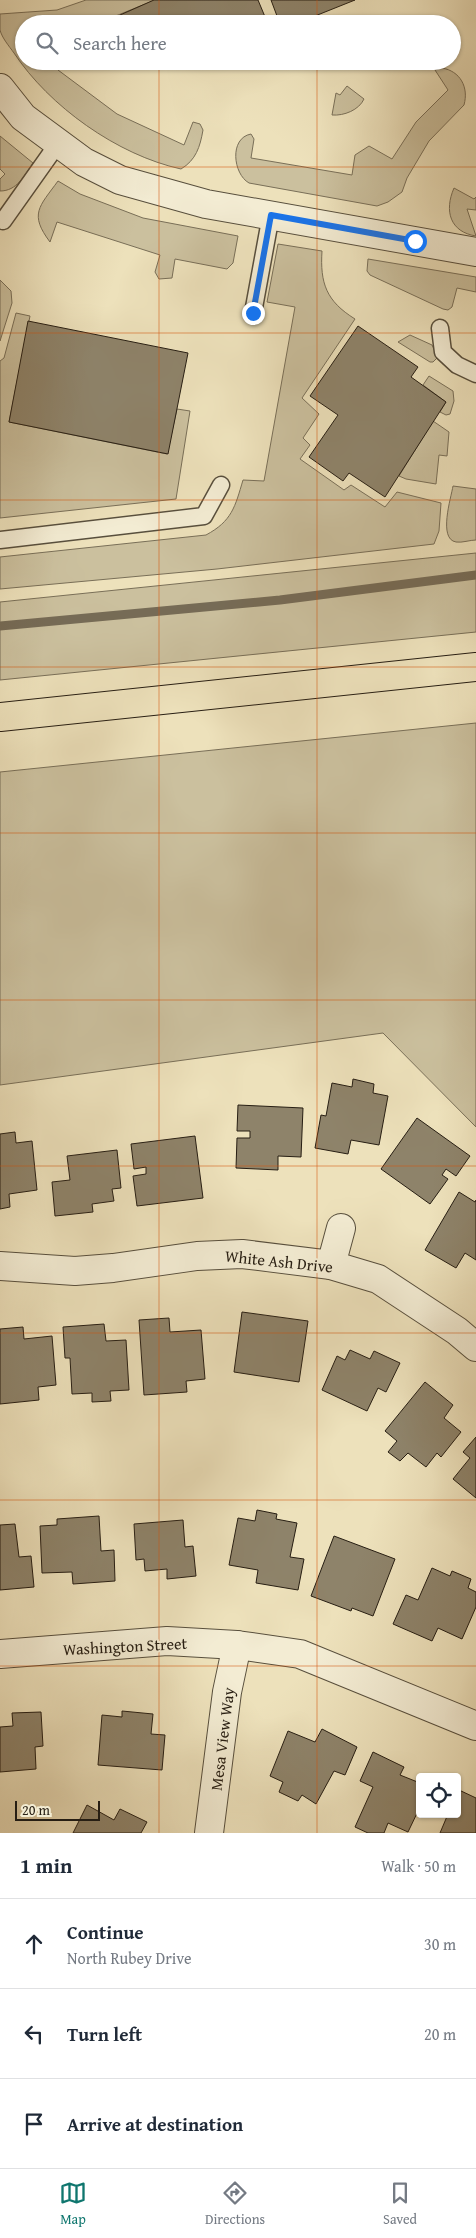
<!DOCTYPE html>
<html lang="en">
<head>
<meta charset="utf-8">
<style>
  body { margin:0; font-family:"Gentium Book Plus",serif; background:#f2f2f3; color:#1f2937 }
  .controls { position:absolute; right:15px; bottom:15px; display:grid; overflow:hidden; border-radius:5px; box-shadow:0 1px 4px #0004 }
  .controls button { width:45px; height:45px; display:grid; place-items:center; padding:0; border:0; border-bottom:1px solid #e0e1e3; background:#fff; color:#1f2937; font:25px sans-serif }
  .scale { position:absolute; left:15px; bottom:12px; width:85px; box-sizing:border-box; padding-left:5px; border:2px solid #271e13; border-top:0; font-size:14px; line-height:18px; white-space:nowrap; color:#271e13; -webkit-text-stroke:4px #f3ecd3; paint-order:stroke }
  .stop { position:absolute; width:15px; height:15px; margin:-11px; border:4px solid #1a73e8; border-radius:50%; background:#fff }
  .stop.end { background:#1a73e8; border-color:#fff; box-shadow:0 1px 5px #0008 }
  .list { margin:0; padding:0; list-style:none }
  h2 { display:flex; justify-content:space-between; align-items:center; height:65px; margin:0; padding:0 20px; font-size:21px }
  h2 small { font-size:16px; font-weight:400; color:#747a83 }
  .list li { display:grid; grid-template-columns:32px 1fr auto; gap:15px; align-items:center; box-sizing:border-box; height:90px; padding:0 20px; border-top:1px solid #e0e1e3 }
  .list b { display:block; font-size:19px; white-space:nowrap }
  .list p { margin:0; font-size:16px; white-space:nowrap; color:#747a83 }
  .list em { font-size:16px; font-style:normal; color:#747a83 }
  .icon { flex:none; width:28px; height:28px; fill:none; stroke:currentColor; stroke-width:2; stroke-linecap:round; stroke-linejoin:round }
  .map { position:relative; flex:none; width:476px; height:1833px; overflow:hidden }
  .search { position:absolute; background:#fff; box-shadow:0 1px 4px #0004; left:15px; right:15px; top:15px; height:55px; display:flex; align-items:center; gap:12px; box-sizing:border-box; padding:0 18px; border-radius:28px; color:#747a83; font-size:19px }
  .sheet { height:335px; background:#fff }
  nav { display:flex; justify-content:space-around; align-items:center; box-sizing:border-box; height:70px; border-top:1px solid #e0e1e3; background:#fff; font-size:14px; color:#747a83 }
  nav a { display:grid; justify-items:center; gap:2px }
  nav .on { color:#0f766e }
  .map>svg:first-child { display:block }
</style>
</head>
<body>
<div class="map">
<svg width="476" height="1833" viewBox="0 0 476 1833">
  <rect width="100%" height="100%" fill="#ede1bb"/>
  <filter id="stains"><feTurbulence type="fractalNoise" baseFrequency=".004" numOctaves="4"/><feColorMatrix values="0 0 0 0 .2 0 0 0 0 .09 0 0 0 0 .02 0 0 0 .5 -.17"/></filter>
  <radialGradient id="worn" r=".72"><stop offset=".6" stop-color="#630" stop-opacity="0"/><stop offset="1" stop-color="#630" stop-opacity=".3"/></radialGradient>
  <g fill="#cbc09e" stroke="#796f58">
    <path d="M86,0h69l-59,24h-72v37h27l7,9 59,44 67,31 9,-23 7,2 3,6c-3,17 -7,30 -22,39 -64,-14 -132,-63 -167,-116 -5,-7 -12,-15 -14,-23 0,-5 0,-11 0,-16l57,-4z"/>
    <path d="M442,68c18,3 27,19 22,37l-35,36 -22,37 -5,14 -14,10 -11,4 -128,-23c-16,-9 -20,-45 2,-49l3,5 -3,19 101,17 3,-20 14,-9 23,13 24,-37 32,-32 -13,-20z"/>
    <path d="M347,86l17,13c-5,11 -20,17 -32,16l4,-22 4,2z"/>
    <path d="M0,136l33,27c-9,13 -16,28 -33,28v-12l5,-5 -5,-5z"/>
    <path d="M58,181l22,13 63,24 95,18 -5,27 -6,6 -52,-10 -3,19 -13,1 -4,-7 5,-17 -103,-33 -7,20c-21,-28 -11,-35 8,-61z"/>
    <path d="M454,188l20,11 2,-2v13l-9,-1 9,27c-26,-4 -32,-25 -22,-48z"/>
    <path d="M278,244l44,7c-2,32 4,50 33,68l-53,79 17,16 -16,24 7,7 -10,14 44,31 7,-5 34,22 12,-15 44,11 -2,28 -5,13 -217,25 -217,20v-32l206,-22c26,-14 29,-28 37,-55l21,1 31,-174 -28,-5z"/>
    <polygon points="368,259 476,277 476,292 457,288 452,307 448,310 443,309 370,275 367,271"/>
    <polygon points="0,280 11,291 12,303 0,341"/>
    <polygon points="16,313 30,316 9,422 167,454 177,409 190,411 176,499 0,518 0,361 4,358"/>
    <polygon points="410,335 432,345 438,357 433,362 430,362 398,342"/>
    <polygon points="429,376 453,391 454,401 450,414 446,415 440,412 446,402 423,385"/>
    <polygon points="433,421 449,432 447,456 439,455 436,484 406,479 399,476"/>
    <path d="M453,486l23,3v51c-6,0 -14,3 -20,2 -18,-3 -5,-44 -3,-56z"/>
    <polygon points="476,553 476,632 0,680 0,602"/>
    <polygon points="476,723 476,1127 383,1033 0,1085 0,772"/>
  </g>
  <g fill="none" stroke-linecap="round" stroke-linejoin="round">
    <polyline stroke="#766b56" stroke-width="9" points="0,626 280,600 476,575"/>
  </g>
  <g fill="#8e836a" stroke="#271e13">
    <polygon points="154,0 258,0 268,24 124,24 120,15"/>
    <polygon points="271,0 355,0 295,24 280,24"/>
    <polygon points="28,321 188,353 168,454 9,422"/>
    <polygon points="358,326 418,367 411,377 446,402 385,497 349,473 343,481 309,457 338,415 310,396"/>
    <polygon points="353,1079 374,1084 373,1093 388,1096 379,1145 351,1140 348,1154 315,1148 321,1115 326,1116 332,1083 352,1087"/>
    <polygon points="238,1105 303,1108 301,1157 278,1156 278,1170 236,1168 237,1138 250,1138 250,1131 237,1131"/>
    <polygon points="417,1118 470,1156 456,1176 446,1169 442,1175 448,1179 430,1204 381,1169"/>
    <polygon points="15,1132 16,1143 32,1141 37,1190 9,1194 10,1207 0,1209 0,1134"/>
    <polygon points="195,1136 203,1198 137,1206 133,1176 146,1174 146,1167 134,1169 131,1144"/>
    <polygon points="117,1150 121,1188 112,1189 114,1201 92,1204 93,1212 55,1216 52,1182 70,1180 67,1156"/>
    <polygon points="459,1192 475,1202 476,1200 476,1260 465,1253 456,1268 425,1250"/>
    <polygon points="242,1312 308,1321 299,1382 234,1372"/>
    <polygon points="169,1318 170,1332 201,1330 205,1379 186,1381 187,1392 144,1395 139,1320"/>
    <polygon points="104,1324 106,1341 126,1340 129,1390 110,1391 111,1401 92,1402 92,1393 72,1394 70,1358 65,1358 63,1327"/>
    <polygon points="23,1327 24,1339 52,1336 56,1385 38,1387 39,1400 0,1404 0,1329"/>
    <polygon points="350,1350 370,1359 374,1351 400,1363 386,1392 378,1388 367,1411 322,1390 337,1356 345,1360"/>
    <polygon points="425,1382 453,1405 444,1418 461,1432 441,1457 437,1453 426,1467 408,1453 400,1461 388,1452 397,1441 385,1431"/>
    <polygon points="476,1437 476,1498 453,1479 470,1458 463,1452"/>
    <polygon points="257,1510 277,1514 276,1519 297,1523 290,1557 304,1559 298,1590 256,1583 258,1570 229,1565 238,1518 255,1521"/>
    <polygon points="99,1516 101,1551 114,1550 115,1581 73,1584 72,1572 42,1573 40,1526 57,1525 57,1519"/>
    <polygon points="183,1520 185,1547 193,1546 196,1576 167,1579 167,1569 145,1571 144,1559 136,1560 134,1524"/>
    <polygon points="15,1524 19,1557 31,1556 34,1587 0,1590 0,1525"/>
    <polygon points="334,1536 395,1559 373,1616 352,1608 351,1611 311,1596"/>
    <polygon points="432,1568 450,1576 452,1571 471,1579 468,1588 476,1592 476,1607 462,1639 438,1628 432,1641 393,1624 406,1595 418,1600"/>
    <polygon points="122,1711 153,1714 151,1734 165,1735 162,1770 98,1765 102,1715 122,1717"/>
    <polygon points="41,1712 43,1746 35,1747 36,1769 0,1772 0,1727 13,1726 12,1713"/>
    <polygon points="322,1729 357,1747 345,1775 334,1771 316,1804 302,1795 298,1801 279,1792 283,1782 270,1776 288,1731 315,1742"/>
    <polygon points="373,1752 404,1767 400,1775 420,1783 417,1793 420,1795 420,1807 408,1832 388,1823 384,1833 368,1833 355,1827 373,1787 360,1781"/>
    <polygon points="459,1790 476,1798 476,1833 440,1833 448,1814 457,1814"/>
    <polygon points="87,1805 114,1820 120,1809 147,1822 141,1833 73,1833"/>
  </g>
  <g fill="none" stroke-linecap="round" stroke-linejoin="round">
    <defs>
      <g id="service">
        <polyline points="3,221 59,142"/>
        <polyline points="253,313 271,215"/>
        <polyline points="440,328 443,352 457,365 476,374"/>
        <polyline points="0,540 204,516 221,485"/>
      </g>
      <g id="minor">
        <polyline points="0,88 23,117 84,162 120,180 206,204 476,252"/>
        <polyline points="331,1265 341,1228"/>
        <polyline points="0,1266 75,1271 113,1268 197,1256 242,1254 331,1265 378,1279 457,1331 476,1347"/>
        <polyline points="0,1654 167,1641 237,1645 300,1654 476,1726"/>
        <polyline points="209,1833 227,1692 237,1645"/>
      </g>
      <polyline id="trunk" points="0,717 476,667"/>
    </defs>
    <use href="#service" stroke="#584f3d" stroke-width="19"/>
    <use href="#minor" stroke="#584f3d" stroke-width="30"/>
    <use href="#trunk" stroke="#271e13" stroke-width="30"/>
    <use href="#service" stroke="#f3ecd3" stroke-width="16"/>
    <use href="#minor" stroke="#f3ecd3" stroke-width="28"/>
    <use href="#trunk" stroke="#ede1bb" stroke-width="28"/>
  </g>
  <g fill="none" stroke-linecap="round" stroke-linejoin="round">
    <polyline stroke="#1a73e8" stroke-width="6" points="253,313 271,215 415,241"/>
  </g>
  <path fill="none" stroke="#d5530d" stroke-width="1" stroke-opacity="0.55" d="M159,0v24M317,0v24M159,61v1772M317,61v1772M0,167h476M0,333h476M0,500h476M0,667h476M0,833h476M0,1000h476M0,1166h476M0,1333h476M0,1500h476M0,1666h476"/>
  <g text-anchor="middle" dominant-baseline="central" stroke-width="4" stroke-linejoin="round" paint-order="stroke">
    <g font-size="16" fill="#271e13" stroke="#f3ecd3">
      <text transform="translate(279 1261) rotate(6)">White Ash Drive</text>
      <text transform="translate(125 1646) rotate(-3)">Washington Street</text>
      <text transform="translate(222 1739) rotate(-83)">Mesa View Way</text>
    </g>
  </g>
  <rect width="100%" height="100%" filter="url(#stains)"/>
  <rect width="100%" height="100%" fill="url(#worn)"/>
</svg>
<div class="controls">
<button><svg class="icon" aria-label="locate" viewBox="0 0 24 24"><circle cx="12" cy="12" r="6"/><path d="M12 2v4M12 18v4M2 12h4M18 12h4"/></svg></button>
</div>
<div class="scale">20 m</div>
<div class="stop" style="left:415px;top:241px"></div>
<div class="stop end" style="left:253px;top:313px"></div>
<div class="search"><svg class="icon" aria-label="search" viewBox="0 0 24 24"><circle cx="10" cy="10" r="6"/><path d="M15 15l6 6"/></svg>Search here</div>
</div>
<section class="sheet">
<h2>1 min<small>Walk · 50 m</small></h2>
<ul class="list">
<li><svg class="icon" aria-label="ahead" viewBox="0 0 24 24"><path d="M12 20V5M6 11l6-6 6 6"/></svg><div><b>Continue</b><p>North Rubey Drive</p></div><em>30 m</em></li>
<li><svg class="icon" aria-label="left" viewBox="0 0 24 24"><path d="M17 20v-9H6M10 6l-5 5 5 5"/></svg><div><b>Turn left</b></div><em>20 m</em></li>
<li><svg class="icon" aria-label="arrive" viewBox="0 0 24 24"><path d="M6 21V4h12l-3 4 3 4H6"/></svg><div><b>Arrive at destination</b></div></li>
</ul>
</section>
<nav>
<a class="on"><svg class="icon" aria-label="map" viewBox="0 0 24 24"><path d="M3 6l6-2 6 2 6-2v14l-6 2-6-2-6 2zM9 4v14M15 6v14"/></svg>Map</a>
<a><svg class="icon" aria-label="directions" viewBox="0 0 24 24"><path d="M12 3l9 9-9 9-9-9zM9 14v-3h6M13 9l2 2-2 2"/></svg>Directions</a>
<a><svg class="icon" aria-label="saved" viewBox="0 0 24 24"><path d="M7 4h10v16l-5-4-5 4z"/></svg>Saved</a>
</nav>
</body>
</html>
